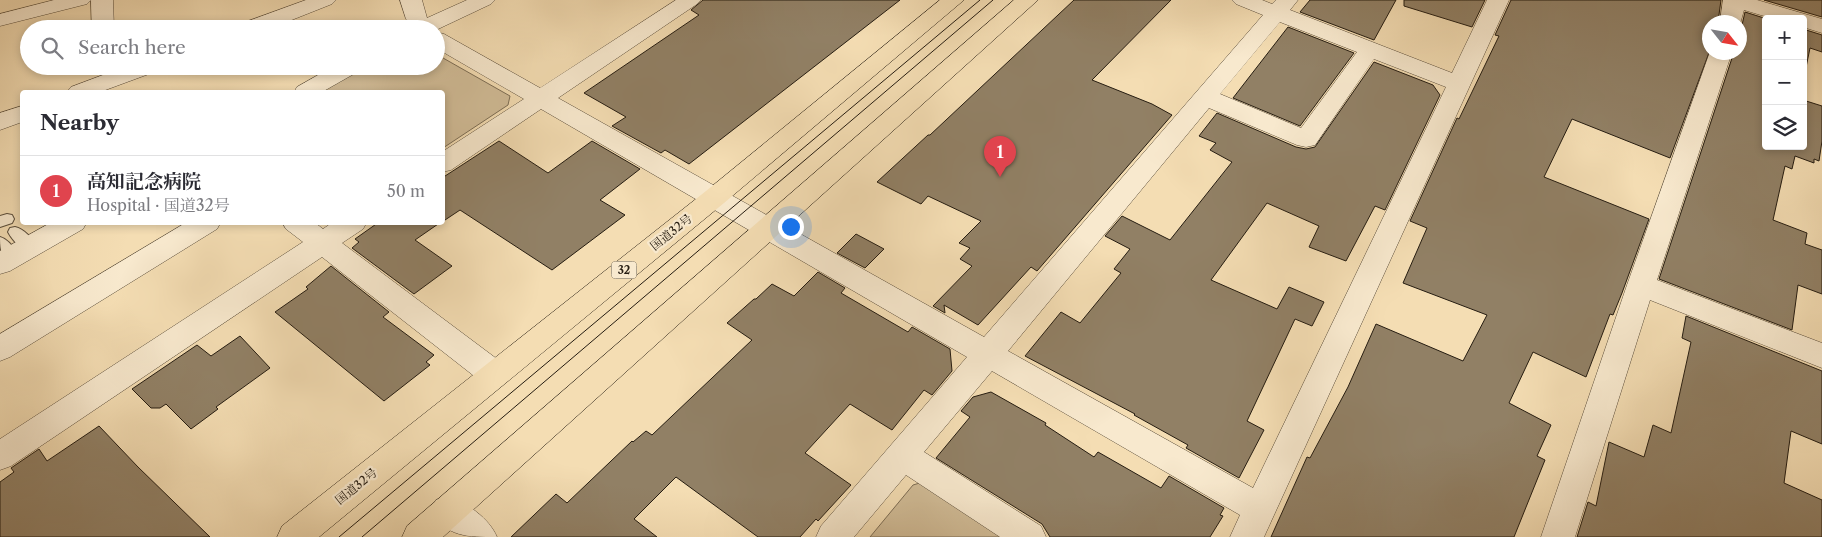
<!DOCTYPE html>
<html lang="en">
<head>
<meta charset="utf-8">
<style>
  body { margin:0; font-family:"Libre Caslon Text","Noto Serif JP",serif; background:#f2f2f3; color:#2b2b33 }
  .controls { position:absolute; right:15px; top:15px; display:grid; overflow:hidden; border-radius:5px; box-shadow:0 2px 8px #0003 }
  .controls button { width:45px; height:45px; display:grid; place-items:center; padding:0; border:0; border-bottom:1px solid #e1e1e2; background:#fff; color:#2b2b33; font:25px sans-serif }
  .compass { position:absolute; left:1702px; top:15px; width:45px; height:45px; border-radius:50%; background:#fff; box-shadow:0 2px 8px #0003; rotate:121deg }
  .you { position:absolute; left:790px; top:226px; width:18px; height:18px; margin:-12px; border:4px solid #fff; border-radius:50%; background:#1a73e8; box-shadow:0 0 0 8px #1a73e833 }
  .badge { display:grid; place-items:center; width:32px; height:32px; border-radius:50%; background:#8f2418; color:#fff; font-size:16px; font-weight:700 }
  .pin { position:absolute; translate:-50% -41px; filter:drop-shadow(0 1px 2px #0008) }
  .pin::after { content:''; position:absolute; top:26px; width:18px; height:15px; background:inherit; clip-path:polygon(0 0,100% 0,50% 100%) }
  .list { margin:0; padding:0; list-style:none }
  h2 { display:flex; justify-content:space-between; align-items:center; height:65px; margin:0; padding:0 20px; font-size:21px }
  h2 small { font-size:16px; font-weight:400; color:#7c7c81 }
  .list li { display:grid; grid-template-columns:32px 1fr auto; gap:15px; align-items:center; box-sizing:border-box; height:70px; padding:0 20px; border-top:1px solid #e1e1e2 }
  .list b { display:block; font-size:19px; white-space:nowrap }
  .list p { margin:0; font-size:16px; white-space:nowrap; color:#7c7c81 }
  .list em { font-size:16px; font-style:normal; color:#7c7c81 }
  .icon { flex:none; width:28px; height:28px; fill:none; stroke:currentColor; stroke-width:2; stroke-linecap:round; stroke-linejoin:round }
  .map { position:relative; flex:none; width:1822px; height:537px; overflow:hidden }
  .search { position:absolute; background:#fff; box-shadow:0 2px 8px #0003; left:20px; top:20px; width:425px; height:55px; display:flex; align-items:center; gap:12px; box-sizing:border-box; padding:0 18px; border-radius:28px; color:#7c7c81; font-size:19px }
  .panel { position:absolute; background:#fff; box-shadow:0 2px 8px #0003; left:20px; top:90px; width:425px; height:135px; border-radius:5px }
  .map>svg:first-child { display:block }
</style>
</head>
<body>
<div class="map">
<svg width="1822" height="537" viewBox="0 0 1822 537">
  <rect width="100%" height="100%" fill="#f4ddb3"/>
  <filter id="stains"><feTurbulence type="fractalNoise" baseFrequency=".004" numOctaves="4"/><feColorMatrix values="0 0 0 0 .2 0 0 0 0 .09 0 0 0 0 .02 0 0 0 .5 -.17"/></filter>
  <radialGradient id="worn" r=".72"><stop offset=".6" stop-color="#630" stop-opacity="0"/><stop offset="1" stop-color="#630" stop-opacity=".3"/></radialGradient>
  <g fill="#d1bc97" stroke="#7b6c54">
    <polygon points="436,54 510,96 508,105 443,148 442,92 319,92 365,66 436,66"/>
    <polygon points="923,482 1007,537 870,537 913,485"/>
  </g>
  <g fill="#918065" stroke="#251c11">
    <polygon points="703,0 900,0 689,164 665,150 661,153 612,126 626,117 584,93 699,15 691,10"/>
    <polygon points="1074,0 1171,0 1092,80 1152,104 1172,115 1037,271 1031,267 978,325 944,305 945,313 933,306 972,266 960,259 970,248 959,243 981,221 928,196 921,204 877,182 928,135 930,135"/>
    <polygon points="1310,0 1396,0 1374,40 1300,12"/>
    <polygon points="1404,0 1485,0 1472,27 1404,6"/>
    <polygon points="1511,0 1721,0 1718,22 1710,22 1710,50 1670,158 1572,119 1544,177 1649,219 1622,293 1613,315 1610,314 1586,377 1533,352 1509,403 1551,425 1537,456 1545,460 1514,537 1271,537 1307,457 1310,458 1348,387 1376,324 1463,361 1487,315 1403,283 1427,228 1410,221 1457,118 1459,119 1499,36 1495,35"/>
    <polygon points="1764,0 1822,0 1822,17"/>
    <polygon points="1745,12 1767,19 1766,146 1803,146 1803,100 1822,106 1822,141 1819,161 1814,159 1814,163 1795,156 1792,169 1785,166 1773,220 1807,233 1805,244 1822,250 1822,294 1798,285 1792,330 1659,279 1734,52 1740,52 1740,26 1742,25"/>
    <polygon points="1288,27 1354,53 1300,126 1233,98"/>
    <polygon points="1803,29 1822,35 1822,52 1810,48 1803,82"/>
    <polygon points="1374,62 1433,85 1440,95 1385,210 1375,206 1346,261 1309,247 1319,226 1267,203 1211,280 1277,309 1289,287 1324,302 1312,326 1295,319 1247,421 1264,430 1239,478 1186,448 1188,445 1134,415 1135,414 1025,356 1061,312 1080,323 1121,273 1114,269 1130,249 1105,236 1122,216 1170,240 1232,162 1210,150 1216,143 1199,136 1217,113 1296,147 1306,149 1315,147"/>
    <polygon points="499,141 548,173 592,141 640,169 600,200 625,215 552,270 460,210 442,222 442,178"/>
    <polygon points="379,222 441,222 415,240 452,266 414,294 352,248 359,242 355,239"/>
    <polygon points="856,234 884,249 865,268 837,253"/>
    <polygon points="331,266 389,312 383,317 434,355 426,362 430,365 384,401 275,312 308,289 306,287"/>
    <polygon points="818,272 845,288 841,293 908,332 912,327 950,349 952,371 932,395 924,390 892,430 850,404 805,453 851,485 818,521 816,519 800,537 758,537 676,477 634,519 657,537 511,537 556,494 567,503 632,441 633,442 646,431 652,435 752,340 727,323 754,299 756,299 772,284 794,296"/>
    <polygon points="1686,316 1822,371 1822,444 1791,431 1784,483 1822,500 1822,537 1577,537 1588,502 1596,506 1609,442 1644,457 1653,425 1671,433 1691,342 1682,338"/>
    <polygon points="240,336 270,368 216,407 218,409 191,429 166,404 160,408 151,408 132,389 197,345 211,356"/>
    <polygon points="991,392 1046,423 1045,425 1094,457 1098,452 1161,488 1169,476 1224,508 1220,515 1223,516 1210,537 1050,537 1042,524 936,458 970,417 961,411 973,397"/>
    <polygon points="99,426 138,467 210,537 0,537 0,482 14,472 11,468 39,449 47,461"/>
  </g>
  <g fill="none" stroke-linecap="round" stroke-linejoin="round">
    <defs>
      <g id="service">
        <polygon points="7,214 12,215 14,219 12,223 0,227 0,216"/>
        <path d="M15,227c9,2 18,12 22,20l-2,4c-11,3 -22,-10 -27,-19l2,-4z"/>
        <path d="M0,237c8,2 15,12 19,20l-2,4c-16,5 -17,-13 -17,-24z"/>
      </g>
      <g id="minor">
        <polygon points="54,0 91,0 87,4 0,26 0,14"/>
        <polygon points="91,0 113,0 114,29 92,29"/>
        <polygon points="306,0 336,0 332,4 269,29 237,29 240,24"/>
        <polygon points="400,0 422,0 427,18 467,0 495,0 491,4 436,30 409,29 411,26 406,19"/>
        <path d="M676,0h25l-4,4 -139,94 426,239 279,-322 -27,-11 -4,-4h30l10,4 4,-4h22l-8,10 162,63 35,-73h22l-245,537h-34l10,-22 -248,-144 -68,81 117,74 5,11h-46l-94,-62 -52,62h-38l5,-11 146,-169 -426,-248 -90,61 -9,2v-20l82,-53 -88,-51v-16l8,2 96,54zM1280,22l77,30 -56,76 -81,-34zM1374,59l72,28 -193,401 -245,-137 201,-243 88,37 9,2 9,-2z"/>
        <polygon points="1723,0 1757,0 1822,19 1822,33 1803,27 1803,19 1774,19 1744,10 1740,24 1720,22"/>
        <polygon points="1710,52 1732,52 1657,280 1822,343 1822,368 1650,300 1575,537 1541,537 1627,285"/>
        <polygon points="127,66 160,66 157,71 100,92 67,92 71,87"/>
        <polygon points="334,66 362,66 359,71 322,92 294,92 297,87"/>
        <polygon points="22,106 22,122 0,130 0,113"/>
        <polygon points="52,222 87,222 83,229 10,271 0,274 0,251"/>
        <polygon points="187,222 221,222 217,229 10,357 0,361 0,334"/>
        <polygon points="282,222 314,222 323,229 333,222 367,222 363,229 342,243 505,365 509,374 505,383 494,386 483,383 322,257 11,466 0,470 0,439 303,242 286,229"/>
        <path d="M448,496c19,7 41,22 49,41 -30,0 -51,0 -66,-26l5,-11z"/>
      </g>
      <g id="trunk">
        <polygon points="940,0 964,0 724,203 319,537 277,537 282,526 706,191"/>
        <polygon points="1014,0 1038,0 443,537 402,537 407,526"/>
      </g>
    </defs>
    <use href="#service" stroke="#594c3a" stroke-width="2"/>
    <use href="#minor" stroke="#594c3a" stroke-width="1"/>
    <use href="#trunk" stroke="#251c11" stroke-width="1"/>
    <use href="#service" fill="#f8e9ce" fill-rule="evenodd"/>
    <use href="#minor" fill="#f8e9ce" fill-rule="evenodd"/>
    <use href="#trunk" fill="#f4ddb3" fill-rule="evenodd"/>
    <g stroke="#251c11" stroke-width="1">
      <polyline points="339,537 980,0"/>
      <polyline points="362,537 993,0"/>
    </g>
  </g>
  <g text-anchor="middle" dominant-baseline="central" stroke-width="4.5" stroke-linejoin="round" paint-order="stroke">
    <rect fill="#f8e9ce" stroke="#645a4a" stroke-width="1" x="611.5" y="261.5" width="25" height="17" rx="4"/>
    <g font-size="11" font-weight="bold" fill="#251c11">
      <text x="624" y="270">32</text>
    </g>
    <g font-size="12" fill="#251c11" stroke="#f8e9ce">
      <text transform="translate(671 232) rotate(-39)">国道32号</text>
      <text transform="translate(356 486) rotate(-39)">国道32号</text>
    </g>
  </g>
  <rect width="100%" height="100%" filter="url(#stains)"/>
  <rect width="100%" height="100%" fill="url(#worn)"/>
</svg>
<div class="controls">
<button>+</button>
<button>−</button>
<button><svg class="icon" aria-label="layers" viewBox="0 0 24 24"><path d="M12 4l9 5-9 5-9-5zM3 14l9 5 9-5"/></svg></button>
</div>
<svg class="compass" viewBox="-18 -18 36 36"><path d="M0-13l5 13h-10z" fill="#e53935"/><path d="M0 13l5-13h-10z" fill="#7c7c81"/></svg>
<div class="you"></div>
<div class="pin badge" style="left:1000px;top:177px;background:#e0444e">1</div>
<div class="search"><svg class="icon" aria-label="search" viewBox="0 0 24 24"><circle cx="10" cy="10" r="6"/><path d="M15 15l6 6"/></svg>Search here</div>
<section class="panel">
<h2>Nearby<small></small></h2>
<ul class="list">
<li><span class="badge" style="background:#e0444e">1</span><div><b>高知記念病院</b><p>Hospital · 国道32号</p></div><em>50 m</em></li>
</ul>
</section>
</div>
</body>
</html>
